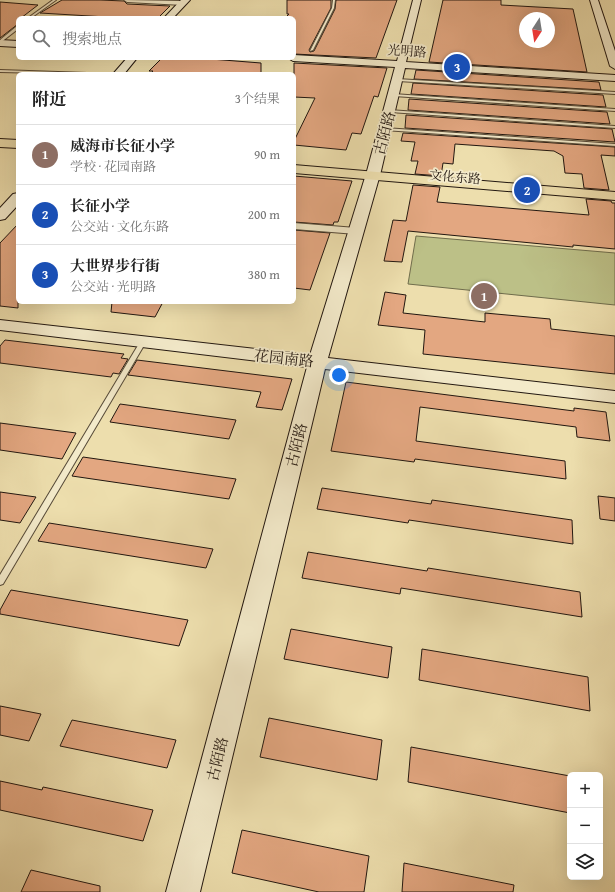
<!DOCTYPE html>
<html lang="zh">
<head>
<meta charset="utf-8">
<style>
  body { margin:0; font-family:"Gentium Book Plus","Noto Serif SC",serif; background:#f6f6f6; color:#222 }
  .controls { position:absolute; right:12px; bottom:12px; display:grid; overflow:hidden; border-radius:6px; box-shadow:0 4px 16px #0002 }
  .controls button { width:36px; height:36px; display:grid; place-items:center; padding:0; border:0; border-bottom:1px solid #e0e0e0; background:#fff; color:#222; font:20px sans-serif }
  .compass { position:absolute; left:519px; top:12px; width:36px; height:36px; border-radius:50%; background:#fff; box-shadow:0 4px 16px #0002; rotate:192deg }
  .you { position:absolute; left:339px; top:375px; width:14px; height:14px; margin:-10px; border:3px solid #fff; border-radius:50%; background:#1a73e8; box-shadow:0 0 0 6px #1a73e833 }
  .badge { display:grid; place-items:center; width:26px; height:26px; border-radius:50%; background:#111827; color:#fff; font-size:13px; font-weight:700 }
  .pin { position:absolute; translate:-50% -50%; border:2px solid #fff; box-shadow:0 1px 4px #0006 }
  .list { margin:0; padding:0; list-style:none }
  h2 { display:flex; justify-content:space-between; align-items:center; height:52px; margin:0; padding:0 16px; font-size:17px }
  h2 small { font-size:13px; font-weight:400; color:#767676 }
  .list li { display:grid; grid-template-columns:26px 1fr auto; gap:12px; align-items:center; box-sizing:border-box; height:60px; padding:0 16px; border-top:1px solid #e0e0e0 }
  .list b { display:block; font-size:15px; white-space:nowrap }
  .list p { margin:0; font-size:13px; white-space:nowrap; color:#767676 }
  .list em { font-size:13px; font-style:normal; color:#767676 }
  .icon { flex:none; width:22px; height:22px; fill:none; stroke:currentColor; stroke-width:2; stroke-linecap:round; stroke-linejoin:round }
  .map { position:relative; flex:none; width:615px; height:892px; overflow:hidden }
  .search { position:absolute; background:#fff; box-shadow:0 4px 16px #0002; left:16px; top:16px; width:280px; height:44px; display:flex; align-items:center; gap:10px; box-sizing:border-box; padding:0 14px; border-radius:6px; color:#767676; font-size:15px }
  .panel { position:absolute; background:#fff; box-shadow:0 4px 16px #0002; left:16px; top:72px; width:280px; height:232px; border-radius:6px }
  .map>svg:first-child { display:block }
</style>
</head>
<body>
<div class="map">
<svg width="615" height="892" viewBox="0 0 615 892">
  <rect width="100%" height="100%" fill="#eddead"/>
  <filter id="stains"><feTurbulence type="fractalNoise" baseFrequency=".005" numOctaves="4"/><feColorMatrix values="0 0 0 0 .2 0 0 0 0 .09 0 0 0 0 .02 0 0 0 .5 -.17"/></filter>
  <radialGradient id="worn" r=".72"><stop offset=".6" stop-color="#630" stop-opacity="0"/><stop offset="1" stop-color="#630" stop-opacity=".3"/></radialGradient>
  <polygon fill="#bcc087" stroke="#6f6c4c" points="416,236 615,253 615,305 408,284"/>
  <g fill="#e3a781" stroke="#221710" fill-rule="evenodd">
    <polygon points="62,0 100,0 124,1 127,4 170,6 158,18 123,18 40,13"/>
    <polygon points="287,0 331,0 331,8 309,50 310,52 314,51 335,9 336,0 397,0 376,58 294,54 294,18 286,17 289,14 287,14"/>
    <path d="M443,0h58v5l72,4 14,63 -158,-10zM525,18h24v24h-24z"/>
    <polygon points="0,2 38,5 21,18 18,18 18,24 0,38"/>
    <polygon points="162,58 198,58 261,63 261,74 150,74 153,71 149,71"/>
    <polygon points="294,63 387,68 378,97 374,96 361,134 352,133 346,150 294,145 294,141 315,98 294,97"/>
    <polygon points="416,70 599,82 601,90 414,79"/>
    <polygon points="413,83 603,95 606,107 411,94"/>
    <polygon points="409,99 607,112 610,124 408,110"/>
    <polygon points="406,115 612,129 615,142 405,128"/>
    <polygon points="403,133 615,147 615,156 601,155 609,190 584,188 582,174 565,173 563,156 554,151 455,144 453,164 443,163 441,176 415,174 418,161 411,161 415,142 401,141"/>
    <polygon points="294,176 352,181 338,222 334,222 333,225 294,222"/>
    <polygon points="413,185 440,187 437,202 589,215 586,199 611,201 612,203 615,203 615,249 573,245 573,247 408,231 402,262 384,261 393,220 406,221"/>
    <polygon points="18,224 18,308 0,306 0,243"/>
    <polygon points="294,230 330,233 310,290 294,288"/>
    <polygon points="385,292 406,295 403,313 485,322 485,313 550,319 551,329 615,336 615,374 423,354 425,330 378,325"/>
    <polygon points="112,302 163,302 155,317 111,312"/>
    <polygon points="5,340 124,354 121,358 128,359 119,374 113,373 111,377 0,363 0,346"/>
    <polygon points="137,360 292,379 282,410 256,407 261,392 128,375"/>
    <polygon points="346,382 574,411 574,408 606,412 610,441 577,437 576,427 420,407 416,441 565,461 566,479 415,459 414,462 331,451"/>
    <polygon points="120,404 236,420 229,439 110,422"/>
    <polygon points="0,423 76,433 62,459 0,450"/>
    <polygon points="83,457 236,479 229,499 72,476"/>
    <polygon points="322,488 431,504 432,500 572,520 573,544 409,520 408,523 317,509"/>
    <polygon points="0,492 36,497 20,523 0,520"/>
    <polygon points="598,496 615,498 615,521 600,519"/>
    <polygon points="49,523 213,549 206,568 38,541"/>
    <polygon points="308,552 427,571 428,568 580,592 582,617 401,588 400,594 302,578"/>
    <polygon points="11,590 188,620 179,646 0,614 0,610"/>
    <polygon points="291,629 392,647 388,678 284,659"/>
    <polygon points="422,649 588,677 590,711 419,680"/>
    <polygon points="0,706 41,714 29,741 0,735"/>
    <polygon points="269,718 382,740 377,780 260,757"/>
    <polygon points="72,720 176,740 167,768 60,746"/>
    <polygon points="411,747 570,776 570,813 408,782"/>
    <polygon points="0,781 42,790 43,787 153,810 143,841 0,810"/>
    <polygon points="242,830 369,856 364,892 319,892 232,873"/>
    <polygon points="404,863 514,885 513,892 402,892"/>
    <polygon points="31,870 100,886 100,892 21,892"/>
  </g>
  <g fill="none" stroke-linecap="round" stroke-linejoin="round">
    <defs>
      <g id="lane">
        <polygon points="53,0 56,0 31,18 28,18"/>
        <polygon points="333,0 335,0 334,8 313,50 310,51 332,8"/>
        <polygon points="17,26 18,26 18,29 0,43 0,40"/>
        <polygon points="0,70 87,73 89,74 0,72"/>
        <polygon points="397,79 615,92 615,94 398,81"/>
        <polygon points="393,94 615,109 615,111 394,96 393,96"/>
        <polygon points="389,110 615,126 615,128 390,112 388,111"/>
        <polygon points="385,128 615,144 615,146 384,130 383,129"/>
        <polygon points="143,340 146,342 3,584 0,585 0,575 140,342"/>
      </g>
      <g id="street">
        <polygon points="124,0 183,1 186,3 183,5 127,2"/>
        <polygon points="294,223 356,228 361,231 356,234 294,229"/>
      </g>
      <g id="secondary">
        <polygon points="181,0 190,0 173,18 164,18"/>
        <polygon points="413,0 421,0 406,62 615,75 615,81 405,68 381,171 328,358 615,391 615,403 325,369 200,892 166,892 307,367 0,330 0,320 310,355 367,171 395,67 293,61 288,58 294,58 294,55 397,61"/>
        <polygon points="590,0 598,0 615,51 615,69 610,66"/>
        <polygon points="0,40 18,41 18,47 0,46"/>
        <polygon points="127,58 137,58 124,74 113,74"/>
        <polygon points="18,193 18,205 5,219 0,220 0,208 13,194"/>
      </g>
      <g id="primary">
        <polygon points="0,139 18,140 18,148 0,147"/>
        <polygon points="294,165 615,192 615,200 294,173"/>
      </g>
    </defs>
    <use href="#lane" stroke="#554937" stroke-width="2"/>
    <use href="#street" stroke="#554937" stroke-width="2"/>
    <use href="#secondary" stroke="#221710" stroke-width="2"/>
    <use href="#primary" stroke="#221710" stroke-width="2"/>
    <use href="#lane" fill="#f3eaca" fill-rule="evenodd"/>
    <use href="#street" fill="#f3eaca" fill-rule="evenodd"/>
    <use href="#secondary" fill="#f3eaca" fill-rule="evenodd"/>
    <use href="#primary" fill="#eddead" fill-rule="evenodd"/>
  </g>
  <g text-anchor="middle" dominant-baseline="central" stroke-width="3.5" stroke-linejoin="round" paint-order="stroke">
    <g font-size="13" fill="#221710" stroke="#f3eaca">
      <text transform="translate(407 51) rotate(4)">光明路</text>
      <text transform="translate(455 177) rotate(5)">文化东路</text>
    </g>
    <g font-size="15" fill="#221710" stroke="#f3eaca">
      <text transform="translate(384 133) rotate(-75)">古陌路</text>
      <text transform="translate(284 358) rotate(6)">花园南路</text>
      <text transform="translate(296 445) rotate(-76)">古陌路</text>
      <text transform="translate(217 759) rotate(-76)">古陌路</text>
    </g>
  </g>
  <rect width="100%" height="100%" filter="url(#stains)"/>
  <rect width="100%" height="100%" fill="url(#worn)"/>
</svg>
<div class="controls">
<button>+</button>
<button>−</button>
<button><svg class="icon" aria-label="layers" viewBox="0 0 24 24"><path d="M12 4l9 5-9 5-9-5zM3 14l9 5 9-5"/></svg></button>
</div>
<svg class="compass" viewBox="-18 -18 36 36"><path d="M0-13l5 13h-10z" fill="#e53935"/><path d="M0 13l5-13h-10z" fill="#767676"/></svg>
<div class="you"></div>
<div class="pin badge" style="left:484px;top:296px;background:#8d6e63">1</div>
<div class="pin badge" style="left:527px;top:190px;background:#1a4fb4">2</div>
<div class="pin badge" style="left:457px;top:67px;background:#1a4fb4">3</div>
<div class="search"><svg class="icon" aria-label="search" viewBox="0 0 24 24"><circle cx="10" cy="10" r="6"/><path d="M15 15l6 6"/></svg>搜索地点</div>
<section class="panel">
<h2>附近<small>3个结果</small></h2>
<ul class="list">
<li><span class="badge" style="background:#8d6e63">1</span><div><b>威海市长征小学</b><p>学校 · 花园南路</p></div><em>90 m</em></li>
<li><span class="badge" style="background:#1a4fb4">2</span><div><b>长征小学</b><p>公交站 · 文化东路</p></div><em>200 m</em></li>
<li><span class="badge" style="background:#1a4fb4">3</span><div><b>大世界步行街</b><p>公交站 · 光明路</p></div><em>380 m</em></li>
</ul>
</section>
</div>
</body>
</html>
